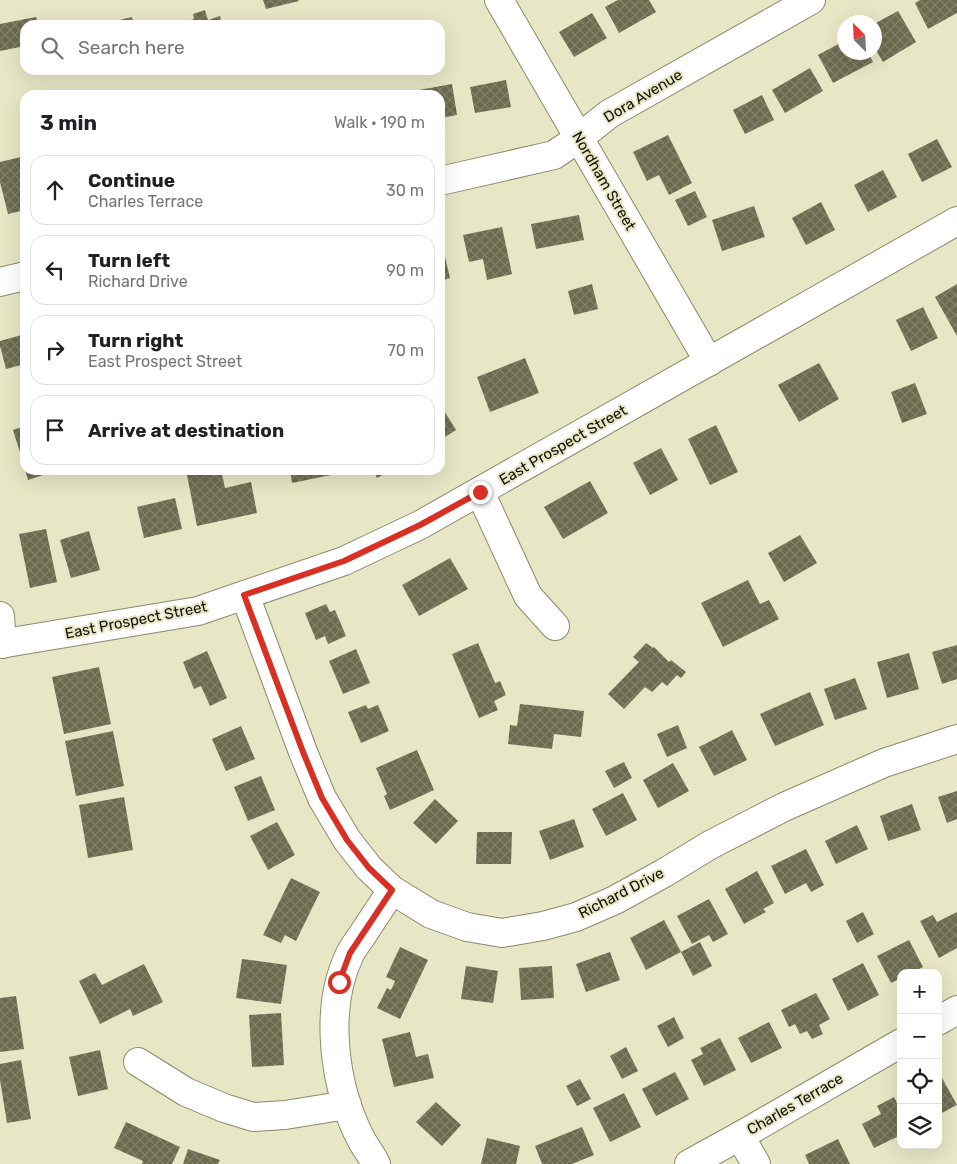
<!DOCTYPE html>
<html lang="en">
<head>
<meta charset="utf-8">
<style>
  body { margin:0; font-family:Rubik,sans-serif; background:#f6f6f6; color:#202124 }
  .controls { position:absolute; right:15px; bottom:15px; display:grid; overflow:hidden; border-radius:10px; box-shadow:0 5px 20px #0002 }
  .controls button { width:45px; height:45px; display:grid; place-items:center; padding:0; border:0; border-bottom:1px solid #e0e0e0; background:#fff; color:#202124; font:25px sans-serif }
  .compass { position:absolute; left:837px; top:15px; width:45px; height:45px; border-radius:50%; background:#fff; box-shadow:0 5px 20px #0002; rotate:336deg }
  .stop { position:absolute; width:15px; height:15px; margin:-11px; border:4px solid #d93025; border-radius:50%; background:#fff }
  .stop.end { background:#d93025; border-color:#fff; box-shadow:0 1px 5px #0008 }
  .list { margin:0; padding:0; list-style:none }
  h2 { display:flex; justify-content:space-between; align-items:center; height:65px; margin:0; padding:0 20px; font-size:21px }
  h2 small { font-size:16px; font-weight:400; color:#757577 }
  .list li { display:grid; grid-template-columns:32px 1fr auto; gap:15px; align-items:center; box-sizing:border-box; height:70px; margin:0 10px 10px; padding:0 10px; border:1px solid #e0e0e0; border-radius:15px }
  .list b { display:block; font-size:19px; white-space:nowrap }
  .list p { margin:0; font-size:16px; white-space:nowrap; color:#757577 }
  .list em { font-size:16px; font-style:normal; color:#757577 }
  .icon { flex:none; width:28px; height:28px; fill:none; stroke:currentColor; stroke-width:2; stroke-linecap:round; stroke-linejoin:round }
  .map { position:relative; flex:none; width:957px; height:1164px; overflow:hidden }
  .search { position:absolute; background:#fff; box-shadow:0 5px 20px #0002; left:20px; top:20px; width:425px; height:55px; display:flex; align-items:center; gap:12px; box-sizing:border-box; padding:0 18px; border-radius:15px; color:#757577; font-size:19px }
  .panel { position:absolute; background:#fff; box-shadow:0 5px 20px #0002; left:20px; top:90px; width:425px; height:385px; border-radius:15px }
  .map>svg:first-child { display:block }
</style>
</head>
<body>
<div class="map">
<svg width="957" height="1164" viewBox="0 0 957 1164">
  <defs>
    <pattern id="building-cross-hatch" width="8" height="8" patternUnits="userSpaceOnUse" patternTransform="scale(1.25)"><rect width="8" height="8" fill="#6b6b4e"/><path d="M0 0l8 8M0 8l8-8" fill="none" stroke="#82826d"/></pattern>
  </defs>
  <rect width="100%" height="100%" fill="#e7e7c6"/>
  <g fill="url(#building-cross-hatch)">
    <polygon points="263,0 298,0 299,1 266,9"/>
    <polygon points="618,0 649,0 656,12 619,33 605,7"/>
    <polygon points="920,0 957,0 957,13 928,29 915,3"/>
    <polygon points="205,10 208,20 220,16 222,25 177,25 194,19 193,14"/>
    <polygon points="898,11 916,42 883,62 874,47 874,24"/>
    <polygon points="592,13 607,38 574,57 559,32"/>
    <polygon points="36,17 38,25 25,25 25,46 0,51 0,24"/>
    <polygon points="132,17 134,25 102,25 102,24"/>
    <polygon points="844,41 844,52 868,52 873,62 833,83 818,55"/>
    <polygon points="810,68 823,91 785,113 772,90"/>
    <polygon points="506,80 511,107 475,113 470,87"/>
    <polygon points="452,84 457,115 440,118 440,95 420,95 419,90"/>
    <polygon points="762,95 774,120 745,134 733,110"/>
    <polygon points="668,135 692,183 669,195 659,175 647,181 633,152"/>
    <polygon points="937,139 952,167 922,182 908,154"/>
    <polygon points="25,156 25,210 8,214 0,182 0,162"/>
    <polygon points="883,170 897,197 868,212 854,185"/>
    <polygon points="695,191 707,217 688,226 675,200"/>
    <polygon points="821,202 835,230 806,245 792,218"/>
    <polygon points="754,206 765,237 722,251 712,220"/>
    <polygon points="579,215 584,240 536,249 531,224"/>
    <polygon points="502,227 512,274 487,280 483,259 469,262 463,235"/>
    <polygon points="440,244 442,244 450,278 440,281"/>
    <polygon points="592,284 598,309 574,315 568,291"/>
    <polygon points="957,284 957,336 935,297"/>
    <polygon points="923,307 938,338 911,351 896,320"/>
    <polygon points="25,334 25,364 6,369 0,346 0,341"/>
    <polygon points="525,358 539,393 490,412 477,377"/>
    <polygon points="819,363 839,399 799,422 778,385"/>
    <polygon points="915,383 927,414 902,423 891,392"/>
    <polygon points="440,404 456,430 440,440"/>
    <polygon points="716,425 738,472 710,485 688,439"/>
    <polygon points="25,426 25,468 13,430"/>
    <polygon points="661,448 678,480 650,495 633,463"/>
    <polygon points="25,470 58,470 28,480"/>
    <polygon points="186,470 221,470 225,488 251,482 257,513 197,526"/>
    <polygon points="290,470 335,470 336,474 292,483"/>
    <polygon points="373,470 391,470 377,478"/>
    <polygon points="590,481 608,513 563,539 544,507"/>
    <polygon points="175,498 182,529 144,538 137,507"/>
    <polygon points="46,529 57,582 30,588 19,534"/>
    <polygon points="89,531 100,570 71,578 60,540"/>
    <polygon points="800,535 817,563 784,582 768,553"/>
    <polygon points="450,558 468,589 419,616 402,585"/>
    <polygon points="748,580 760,604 769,600 779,619 723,647 701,603"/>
    <polygon points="326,604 330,612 335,610 346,636 328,644 325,636 316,640 305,613"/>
    <polygon points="478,643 495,683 500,681 506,695 494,701 498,710 479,718 452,654"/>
    <polygon points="646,643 653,648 654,647 669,662 671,660 686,672 681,678 677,675 667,686 662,682 652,692 645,687 624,709 608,694 639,662 633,657"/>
    <polygon points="957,645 957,679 942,684 932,652"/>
    <polygon points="356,649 370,683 343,694 329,661"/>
    <polygon points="207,651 227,698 210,706 201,686 194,689 183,662"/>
    <polygon points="909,653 919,689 887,698 877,662"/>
    <polygon points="99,667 111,724 64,734 52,677"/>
    <polygon points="855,678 867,709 835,720 824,689"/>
    <polygon points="810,692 824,725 775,746 760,714"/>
    <polygon points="520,704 584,711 581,737 554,734 552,749 508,744 510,725 517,726"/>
    <polygon points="366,705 368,709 378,705 389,731 361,743 348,712"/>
    <polygon points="678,725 687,748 667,757 657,734"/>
    <polygon points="241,726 255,759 226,771 212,739"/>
    <polygon points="732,730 747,760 714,776 699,747"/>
    <polygon points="113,731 124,786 76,796 65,741"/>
    <polygon points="417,750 434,790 390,810 384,796 387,794 376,768"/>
    <polygon points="624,762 632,778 614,788 605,771"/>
    <polygon points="673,763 689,791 658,808 643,780"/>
    <polygon points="261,776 275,810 248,821 234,787"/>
    <polygon points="957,791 957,819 947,823 938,797"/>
    <polygon points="623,793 637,820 606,836 592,809"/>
    <polygon points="124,797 133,850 88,858 79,805"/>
    <polygon points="435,799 458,821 436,844 413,823"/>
    <polygon points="912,804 921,830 888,841 880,816"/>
    <polygon points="574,819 584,847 550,860 539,831"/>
    <polygon points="277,822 295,855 268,870 250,836"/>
    <polygon points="857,825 868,849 836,864 825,841"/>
    <polygon points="477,832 512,832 511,864 476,864"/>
    <polygon points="806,849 824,885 811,892 806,883 785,894 771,866"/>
    <polygon points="757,871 774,903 763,909 766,912 744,924 725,889"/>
    <polygon points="291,878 320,892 296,941 285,935 281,943 263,935"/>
    <polygon points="709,899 728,934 713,942 709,935 692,944 677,916"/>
    <polygon points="863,912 874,934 857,943 846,921"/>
    <polygon points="957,912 957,948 939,958 920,921 933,915 937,922"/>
    <polygon points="664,920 681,952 646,970 630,938"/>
    <polygon points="909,940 923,967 912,973 901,973 901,978 891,983 877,956"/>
    <polygon points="700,942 712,966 693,976 681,952"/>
    <polygon points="400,947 428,960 400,1019 377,1008 387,988 391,990 395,981 386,977"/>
    <polygon points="610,952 620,980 586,992 576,964"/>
    <polygon points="242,959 287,965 281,1004 236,998"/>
    <polygon points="863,963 879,995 848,1011 832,979"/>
    <polygon points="144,964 163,1002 133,1016 130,1009 100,1024 79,981 95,973 102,985"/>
    <polygon points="466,966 498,971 493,1003 461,999"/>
    <polygon points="552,966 554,998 521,1000 519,968"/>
    <polygon points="816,993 830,1019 819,1025 823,1034 812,1039 807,1031 800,1034 795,1024 789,1027 781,1010"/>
    <polygon points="16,996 24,1049 0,1052 0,998"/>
    <polygon points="281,1013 284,1065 252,1067 249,1015"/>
    <polygon points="674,1017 684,1038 668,1047 657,1026"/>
    <polygon points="769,1022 782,1048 751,1063 738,1038"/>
    <polygon points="410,1032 416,1057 428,1054 434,1078 394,1087 382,1039"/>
    <polygon points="720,1038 736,1070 704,1086 691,1060 703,1054 700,1048"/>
    <polygon points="626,1047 638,1071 622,1079 610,1056"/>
    <polygon points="100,1050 108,1089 78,1096 69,1057"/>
    <polygon points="21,1060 31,1119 7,1123 0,1080 0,1064"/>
    <polygon points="675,1072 689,1099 656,1116 642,1089"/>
    <polygon points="942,1078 957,1105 938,1115 938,1080"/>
    <polygon points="580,1079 591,1099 577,1106 566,1086"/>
    <polygon points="624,1093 641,1127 610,1142 593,1108"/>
    <polygon points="894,1097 901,1111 901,1135 874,1148 862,1124 881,1114 877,1106"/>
    <polygon points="436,1102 461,1125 442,1146 416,1122"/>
    <polygon points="126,1122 180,1147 172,1164 142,1164 143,1161 114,1148"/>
    <polygon points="582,1127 594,1155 572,1164 542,1164 535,1146"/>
    <polygon points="487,1138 520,1146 516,1164 481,1164"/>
    <polygon points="838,1139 850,1164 809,1164 805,1155"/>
    <polygon points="188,1149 220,1160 218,1164 183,1164"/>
  </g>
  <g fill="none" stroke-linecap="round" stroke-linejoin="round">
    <defs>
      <g id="minor">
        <polyline points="499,0 709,362"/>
        <polyline points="440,181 554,155 579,138 609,114 811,0"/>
        <polyline points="0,282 25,276"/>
        <polyline points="480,492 528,596 555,626"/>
        <polyline points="245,595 303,752 322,798 347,840 369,868 392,890 431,914 467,927 502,933 543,926 576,917 615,900 664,873 710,845 784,807 884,763 957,739"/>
        <polyline points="0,616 2,644"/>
        <polyline points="0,644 198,611 344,561 420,525 957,221"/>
        <polyline points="938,1021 957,1010"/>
        <polyline points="138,1062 186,1092 224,1108 253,1117 285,1115 347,1105"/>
        <polyline points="740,1136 756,1164"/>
        <path d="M376,1164c-4,-8 -9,-15 -14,-23 -28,-53 -39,-132 -12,-187 4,-8 10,-15 15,-23 9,-14 18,-27 27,-41"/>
        <polyline points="689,1164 740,1136 901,1043"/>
      </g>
    </defs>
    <use href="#minor" stroke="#8a8a6b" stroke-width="30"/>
    <use href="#minor" stroke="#fff" stroke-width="28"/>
  </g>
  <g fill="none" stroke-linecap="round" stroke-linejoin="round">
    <polyline stroke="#d93025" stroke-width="6" points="339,982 350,953 392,890 369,868 347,840 322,798 303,752 244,595 344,561 420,525 480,492"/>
  </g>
  <g text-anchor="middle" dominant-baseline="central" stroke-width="4" stroke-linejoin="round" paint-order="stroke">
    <g font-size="15" fill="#121106" stroke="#e7e7c6">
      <text transform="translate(643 96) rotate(-31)">Dora Avenue</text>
      <text transform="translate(604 181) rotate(60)">Nordham Street</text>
      <text transform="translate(563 445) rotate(-30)">East Prospect Street</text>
      <text transform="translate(136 620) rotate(-11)">East Prospect Street</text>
      <text transform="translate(621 893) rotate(-27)">Richard Drive</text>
      <text transform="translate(795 1104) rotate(-30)">Charles Terrace</text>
    </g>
  </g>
</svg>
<div class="controls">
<button>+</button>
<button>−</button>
<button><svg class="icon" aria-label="locate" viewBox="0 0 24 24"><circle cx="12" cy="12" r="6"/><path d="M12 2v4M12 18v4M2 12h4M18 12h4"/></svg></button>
<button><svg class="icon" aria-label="layers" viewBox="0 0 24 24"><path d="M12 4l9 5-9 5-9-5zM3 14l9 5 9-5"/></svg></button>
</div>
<svg class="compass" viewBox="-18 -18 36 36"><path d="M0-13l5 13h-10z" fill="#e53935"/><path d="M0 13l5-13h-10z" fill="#757577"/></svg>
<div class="stop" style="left:339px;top:982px"></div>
<div class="stop end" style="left:480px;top:492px"></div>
<div class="search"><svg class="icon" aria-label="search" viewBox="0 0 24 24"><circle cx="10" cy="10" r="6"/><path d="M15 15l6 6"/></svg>Search here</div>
<section class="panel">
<h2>3 min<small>Walk · 190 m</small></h2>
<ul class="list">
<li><svg class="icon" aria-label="ahead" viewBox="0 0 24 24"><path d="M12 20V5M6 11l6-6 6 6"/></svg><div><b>Continue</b><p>Charles Terrace</p></div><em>30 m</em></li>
<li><svg class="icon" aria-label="left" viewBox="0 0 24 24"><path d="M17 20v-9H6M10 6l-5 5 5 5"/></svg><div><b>Turn left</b><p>Richard Drive</p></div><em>90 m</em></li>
<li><svg class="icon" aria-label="right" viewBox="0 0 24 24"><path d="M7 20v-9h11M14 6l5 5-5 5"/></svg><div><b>Turn right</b><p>East Prospect Street</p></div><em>70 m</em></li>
<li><svg class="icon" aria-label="arrive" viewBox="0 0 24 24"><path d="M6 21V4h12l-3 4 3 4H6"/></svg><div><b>Arrive at destination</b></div></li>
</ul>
</section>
</div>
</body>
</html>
